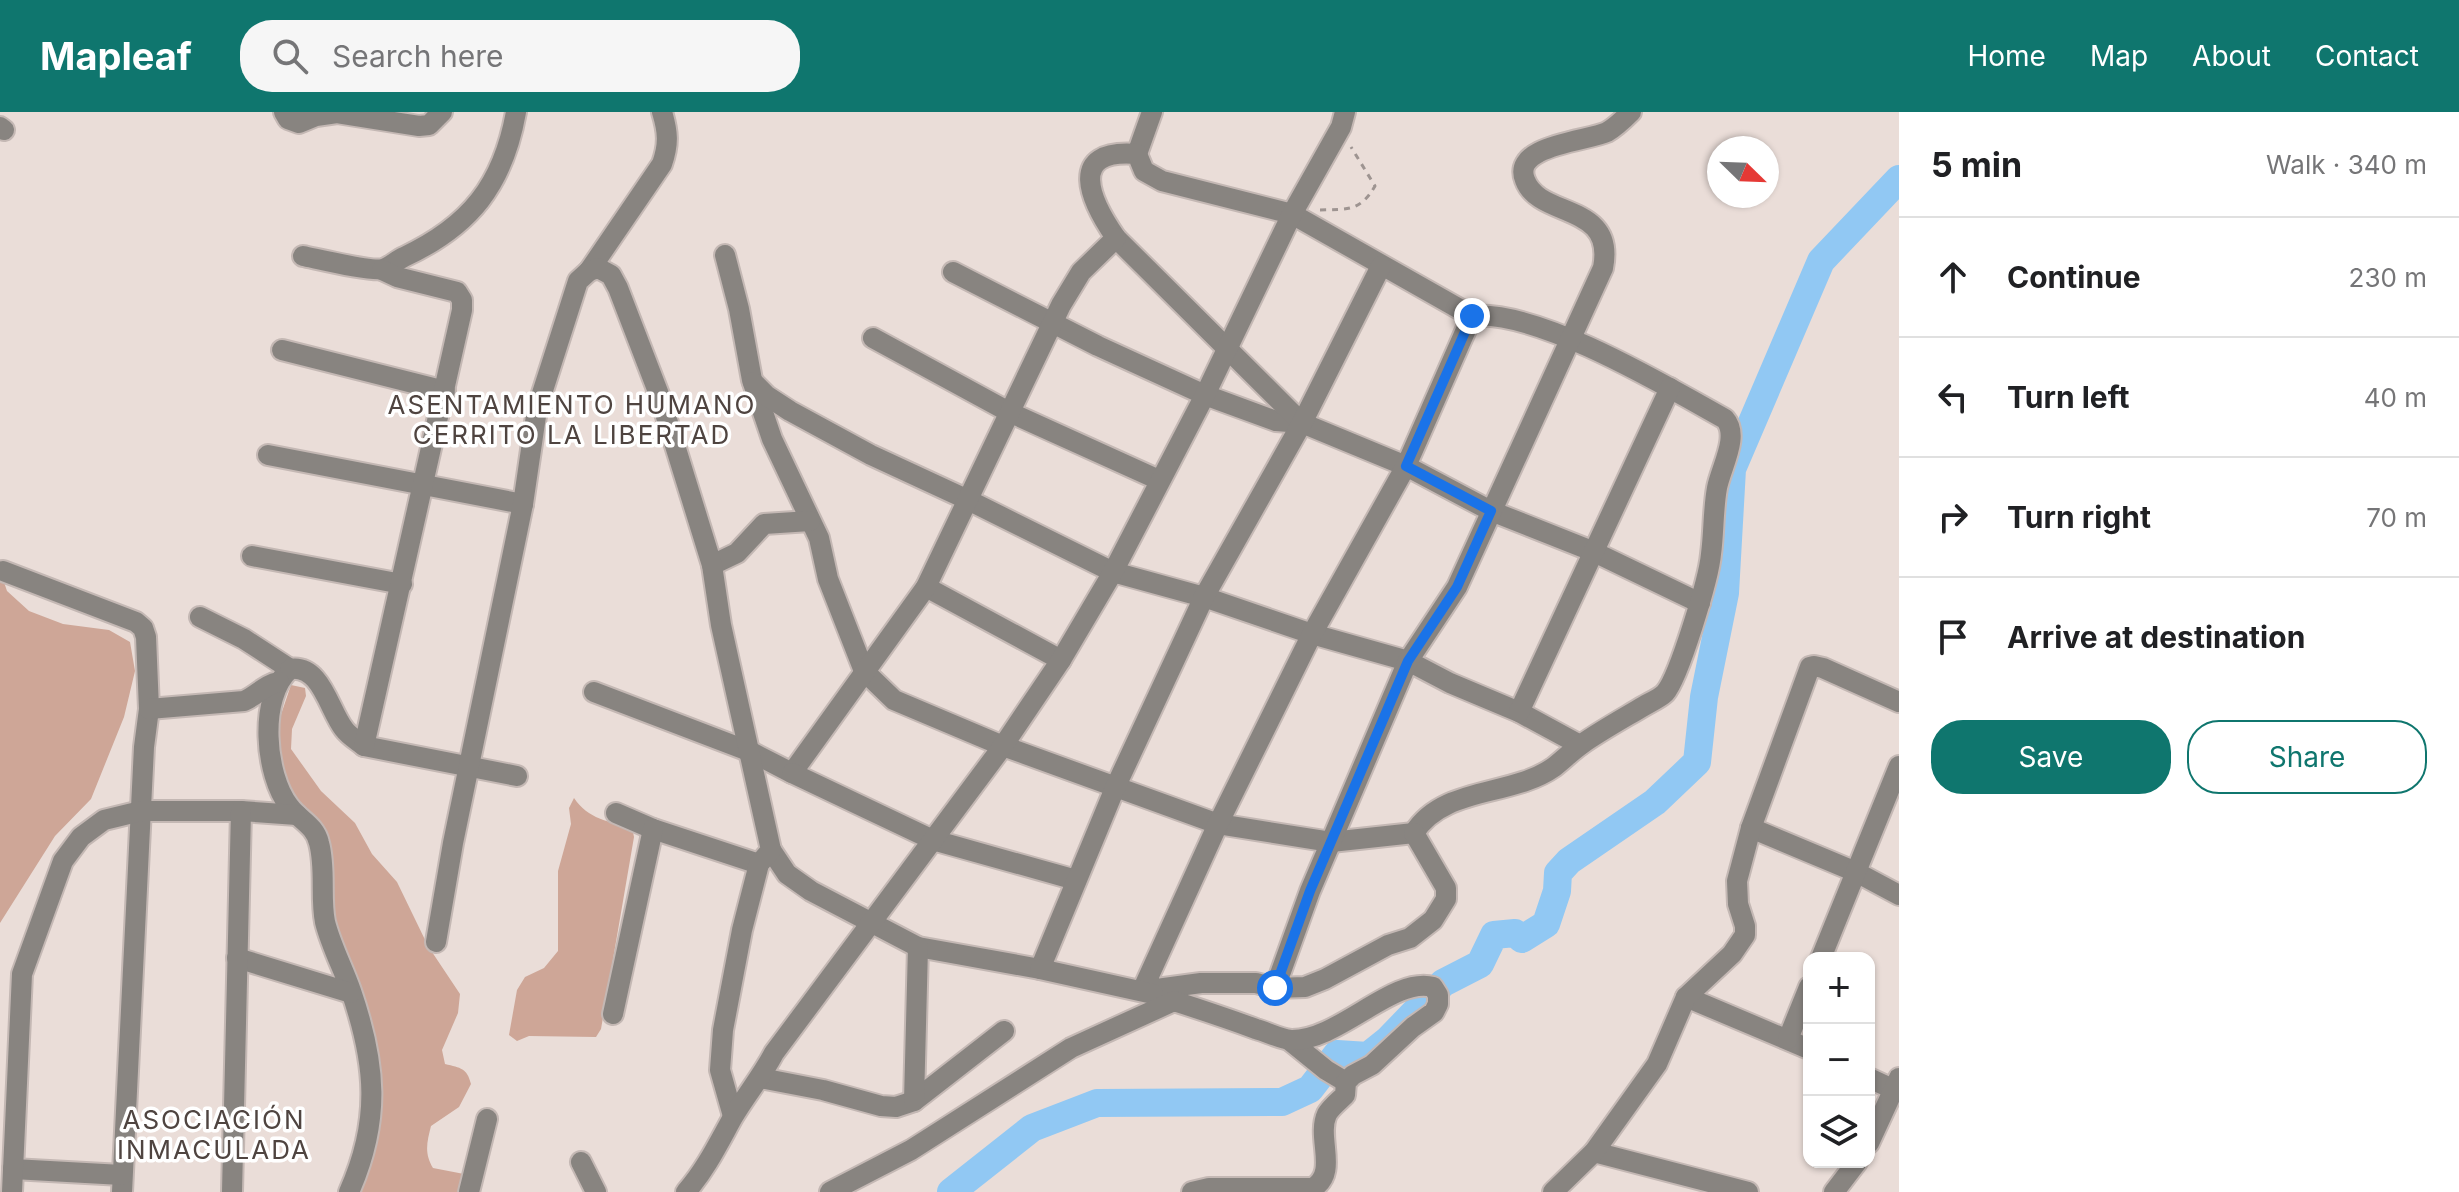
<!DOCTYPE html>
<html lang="en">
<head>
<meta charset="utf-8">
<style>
  body { margin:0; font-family:Inter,sans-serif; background:#f6f6f6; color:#202124 }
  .controls { position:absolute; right:24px; bottom:24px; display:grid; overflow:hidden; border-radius:16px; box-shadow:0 2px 6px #0004 }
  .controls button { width:72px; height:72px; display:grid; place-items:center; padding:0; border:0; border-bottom:2px solid #e0e0e0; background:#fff; color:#202124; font:40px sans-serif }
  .compass { position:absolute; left:1707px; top:24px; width:72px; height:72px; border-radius:50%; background:#fff; box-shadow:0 2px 6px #0004; rotate:113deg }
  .stop { position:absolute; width:24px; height:24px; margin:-18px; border:6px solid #1a73e8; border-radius:50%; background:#fff }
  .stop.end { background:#1a73e8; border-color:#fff; box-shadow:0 2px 8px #0008 }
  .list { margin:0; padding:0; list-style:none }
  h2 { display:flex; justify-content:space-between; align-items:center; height:104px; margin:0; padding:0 32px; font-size:34px }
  h2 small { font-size:26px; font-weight:400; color:#757577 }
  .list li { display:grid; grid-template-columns:52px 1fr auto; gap:24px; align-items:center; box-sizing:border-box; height:120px; padding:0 32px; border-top:2px solid #e0e0e0 }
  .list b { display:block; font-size:30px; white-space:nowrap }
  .list em { font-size:26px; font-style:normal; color:#757577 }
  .actions { display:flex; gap:16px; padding:24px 32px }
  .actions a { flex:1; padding:18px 0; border:2px solid #0f766e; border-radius:32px; text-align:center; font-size:28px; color:#0f766e }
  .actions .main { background:#0f766e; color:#fff }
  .icon { flex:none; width:44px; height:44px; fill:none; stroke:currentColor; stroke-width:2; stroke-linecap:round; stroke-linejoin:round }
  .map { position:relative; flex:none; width:1899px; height:1080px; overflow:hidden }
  header { display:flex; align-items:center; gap:48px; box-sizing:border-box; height:112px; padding:0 40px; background:#0f766e; color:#fff }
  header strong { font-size:38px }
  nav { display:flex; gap:44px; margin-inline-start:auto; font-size:28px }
  .search { width:560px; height:72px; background:#f6f6f6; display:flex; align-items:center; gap:20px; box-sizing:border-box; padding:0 28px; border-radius:32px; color:#757577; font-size:30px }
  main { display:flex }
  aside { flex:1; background:#fff }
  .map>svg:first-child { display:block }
</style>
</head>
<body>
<header>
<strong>Mapleaf</strong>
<div class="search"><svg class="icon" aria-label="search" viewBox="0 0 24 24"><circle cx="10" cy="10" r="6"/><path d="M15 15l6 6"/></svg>Search here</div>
<nav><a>Home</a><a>Map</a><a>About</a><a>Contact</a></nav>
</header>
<main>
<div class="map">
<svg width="1899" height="1080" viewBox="0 0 1899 1080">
  <rect width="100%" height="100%" fill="#eaddd8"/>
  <g fill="#cea697">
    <polygon points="0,458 7,479 29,499 63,512 109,518 130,530 135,559 124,605 91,687 55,724 0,811"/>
    <path d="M291,573l14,3 1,8 -14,33 -1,20 30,42 34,32 17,31 25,28 31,64 32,48 -2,19 -16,37 3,14c16,4 22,4 26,20l-12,23 -28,19c-4,16 -7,27 2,42l31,6 -5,18h-105c39,-65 35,-131 5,-198 -8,-18 -23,-35 -29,-54 -10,-31 -8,-70 -15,-102 -5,-20 -36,-65 -47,-85z"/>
    <path d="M574,686c14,21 35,24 58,29l2,10 -33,192 -5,8 -67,-1 -12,5 -8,-6 8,-45 8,-13 19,-9 14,-17v-80l13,-47 -2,-16z"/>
  </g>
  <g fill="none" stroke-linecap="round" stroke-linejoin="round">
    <polyline stroke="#91c8f3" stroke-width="28" points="951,1080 1032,1016 1097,991 1282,990 1310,977 1337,942 1368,944 1388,928 1443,871 1480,852 1494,823 1515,821 1522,827 1546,812 1557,779 1558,761 1569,749 1655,690 1697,650 1704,585 1725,481 1732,357 1821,149 1899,67"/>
    <defs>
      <g id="minor">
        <polyline points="284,0 288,7 299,11 316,4 337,1 419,14 429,13 442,0"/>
        <polyline points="0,15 4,18"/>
        <polyline points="1137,42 1152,0"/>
        <polyline points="725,143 739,197 752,268 772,327 819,426 828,467 864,559 894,588 1003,634 1218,712 1331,730 1414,721"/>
        <path d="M303,144c15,3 69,16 80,13 7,-2 14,-9 21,-12 66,-31 99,-72 112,-145"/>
        <path d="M589,159l73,-107c7,-20 6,-32 0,-52"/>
        <polyline points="953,160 1098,234 1205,283 1276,309 1302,311 1406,354 1491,399 1592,439 1700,491"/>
        <polyline points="873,226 1009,300 1159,368"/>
        <polyline points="282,238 445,279"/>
        <polyline points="753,270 767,284 790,299 871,343 966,387 1113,460 1204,485 1312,522 1408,549 1450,571 1519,600 1580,633"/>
        <path d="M1302,311l-186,-185c-25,-36 -51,-90 21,-84l7,17 18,10 130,33 180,102c65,-7 194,70 253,103 15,17 -4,48 -8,69 -4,22 -3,44 -6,66 -2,24 -32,123 -46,139 -5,5 -14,9 -21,13 -20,12 -42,24 -62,38 -10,7 -19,16 -28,23 -42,30 -111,19 -140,66"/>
        <polyline points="268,343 523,392"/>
        <polyline points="252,444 402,472"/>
        <polyline points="712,453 737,441 764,412 810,409"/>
        <polyline points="3,459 136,510 143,516 146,525 149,597 144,635 122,1080"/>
        <polyline points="926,475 1061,548"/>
        <path d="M200,505l44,22 46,30c-32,28 -25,106 -1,137 10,14 26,19 30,37 7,26 1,54 6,79 6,24 18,46 26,69 25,73 30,129 -2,201"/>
        <path d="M290,557c31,-5 39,41 54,60 5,7 14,12 20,17l153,30"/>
        <polyline points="594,580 751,640 792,661 926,475 1061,193 1081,160 1116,126"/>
        <path d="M149,597l95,-8c14,-6 21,-17 35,-19"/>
        <polyline points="1519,600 1670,276"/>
        <polyline points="364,634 462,198 462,188 457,180 397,165 382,158"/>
        <polyline points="792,661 933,728 1076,768"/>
        <polyline points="616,701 653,717 759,752"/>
        <polyline points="1751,716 1856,760 1899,783"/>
        <polyline points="1414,721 1446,776 1446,787 1433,808 1410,826 1388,833 1325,867 1305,875 1275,876 1256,871 1201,871 1142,879 1218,712 1312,522 1406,354 1472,204"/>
        <polyline points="771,738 787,762 811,779 918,835 1040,857 1115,676 1204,485 1302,311 1381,154"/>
        <polyline points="436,830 453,731 523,392 537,297 578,169 589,159 598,156 611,163 618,176 660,285 712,453 721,513 771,738 759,752 742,818 723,918 720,958 733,1004"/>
        <polyline points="237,846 351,881"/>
        <polyline points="1821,846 1899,654"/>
        <polyline points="1040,857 1153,882"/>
        <path d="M1275,876l35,-97 98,-230 49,-74 146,-319c13,-66 -64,-49 -78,-88 -14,-35 63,-39 82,-48 9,-5 17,-13 24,-20"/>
        <polyline points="1686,885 1809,937"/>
        <polyline points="613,902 653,717"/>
        <polyline points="1788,927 1809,875"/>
        <polyline points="1289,928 1326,958 1346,970"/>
        <polyline points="761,966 823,978 881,994 896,995 914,989 1004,919"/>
        <polyline points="1869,966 1899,980"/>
        <polyline points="914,989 918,835"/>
        <polyline points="1869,1031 1899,966"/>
        <polyline points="1594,1040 1748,1080"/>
        <polyline points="581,1050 596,1080"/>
        <polyline points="13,1057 122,1063"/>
        <polyline points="12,1080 22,862 63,749 81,725 104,708 141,699 241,699 297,703"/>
        <polyline points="232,1080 241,699"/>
        <polyline points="469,1080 487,1007"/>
        <path d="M686,1080c20,-23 32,-48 47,-75 13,-22 29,-41 41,-64l229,-307 58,-86 52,-88 92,-177 87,-181 49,-87 4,-15"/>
        <path d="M830,1080l81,-42 160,-102 103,-47c28,9 55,18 82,28 11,3 24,10 35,11 48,1 102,-64 142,-53l5,8v9l-4,8 -21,15 -41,38 -19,10 -7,7 -1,13c-6,6 -14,12 -18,19 -11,24 12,58 -14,74h-104l-17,4"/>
        <polyline points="1553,1080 1594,1040 1657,952 1686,885 1732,842 1745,823 1745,814 1738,792 1737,769 1751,716 1810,555 1814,554 1823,556 1899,590"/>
        <polyline points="1834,1080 1857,1050"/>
      </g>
    </defs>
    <use href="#minor" stroke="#c4b8b4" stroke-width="24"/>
    <path stroke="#9e9491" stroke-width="3" stroke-dasharray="6 6" stroke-linecap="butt" d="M1320,98c27,-1 40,2 55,-24l-24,-39"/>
    <use href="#minor" stroke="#888480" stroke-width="20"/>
  </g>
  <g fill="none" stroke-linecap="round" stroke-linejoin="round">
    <polyline stroke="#1a73e8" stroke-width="10" points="1275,876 1310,779 1408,549 1457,475 1491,399 1406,354 1472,204"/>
  </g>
  <g text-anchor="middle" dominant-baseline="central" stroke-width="7" stroke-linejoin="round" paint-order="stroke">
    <g font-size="26" letter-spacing="2" fill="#4f4440" stroke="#fff">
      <text x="572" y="292">ASENTAMIENTO HUMANO<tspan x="572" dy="30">CERRITO LA LIBERTAD</tspan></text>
      <text x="214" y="1007">ASOCIACIÓN<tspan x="214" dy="30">INMACULADA</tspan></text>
    </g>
  </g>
</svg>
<div class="controls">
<button>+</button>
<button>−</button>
<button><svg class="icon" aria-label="layers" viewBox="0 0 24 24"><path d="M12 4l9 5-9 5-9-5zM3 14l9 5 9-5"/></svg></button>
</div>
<svg class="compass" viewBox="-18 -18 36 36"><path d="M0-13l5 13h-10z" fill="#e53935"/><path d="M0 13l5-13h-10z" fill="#757577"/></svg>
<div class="stop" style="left:1275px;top:876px"></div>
<div class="stop end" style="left:1472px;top:204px"></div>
</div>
<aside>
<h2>5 min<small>Walk · 340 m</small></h2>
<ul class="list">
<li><svg class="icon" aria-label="ahead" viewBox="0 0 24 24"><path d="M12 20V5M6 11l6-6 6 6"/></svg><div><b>Continue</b></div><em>230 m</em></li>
<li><svg class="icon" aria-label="left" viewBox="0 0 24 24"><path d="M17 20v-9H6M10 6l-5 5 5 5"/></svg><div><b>Turn left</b></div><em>40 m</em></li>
<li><svg class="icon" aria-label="right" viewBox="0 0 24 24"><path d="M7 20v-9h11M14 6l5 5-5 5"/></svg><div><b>Turn right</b></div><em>70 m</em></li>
<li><svg class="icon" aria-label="arrive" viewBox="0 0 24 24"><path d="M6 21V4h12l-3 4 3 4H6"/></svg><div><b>Arrive at destination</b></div></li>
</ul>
<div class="actions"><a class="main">Save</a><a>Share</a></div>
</aside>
</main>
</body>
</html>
